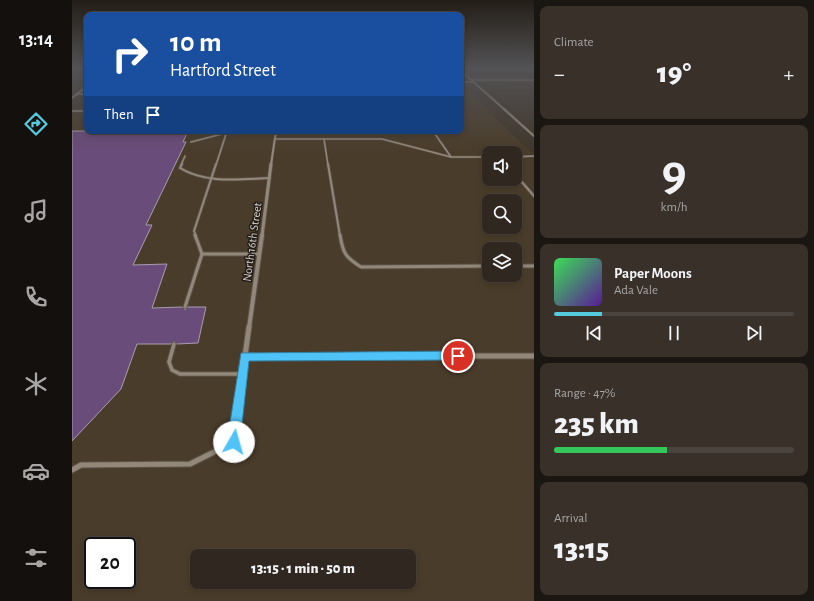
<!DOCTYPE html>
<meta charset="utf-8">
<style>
body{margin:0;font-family:"Alegreya Sans",sans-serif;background:#383029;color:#f1f3f6;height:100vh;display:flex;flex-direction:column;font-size:15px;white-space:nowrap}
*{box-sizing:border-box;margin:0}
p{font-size:13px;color:#a8a6a5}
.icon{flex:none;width:22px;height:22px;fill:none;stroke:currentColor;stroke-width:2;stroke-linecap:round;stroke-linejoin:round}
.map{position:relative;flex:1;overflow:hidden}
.side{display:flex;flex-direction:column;gap:6px;padding:6px;background:#1a1612;width:280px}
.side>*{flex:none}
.guide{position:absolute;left:12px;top:12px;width:380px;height:122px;border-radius:8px;box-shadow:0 2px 6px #0003,0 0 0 1px #4b443e;background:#1a4fa0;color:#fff;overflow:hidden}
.fabs{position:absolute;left:410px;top:146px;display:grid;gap:8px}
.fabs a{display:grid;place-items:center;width:40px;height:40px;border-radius:8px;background:#302820;box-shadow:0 2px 6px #0003,0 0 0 1px #4b443e;font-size:20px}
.speed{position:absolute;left:12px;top:537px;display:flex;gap:8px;font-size:20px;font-weight:700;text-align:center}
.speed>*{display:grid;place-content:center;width:52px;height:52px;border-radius:50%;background:#302820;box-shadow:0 2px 6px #0003,0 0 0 1px #4b443e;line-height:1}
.speed .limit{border:2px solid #111;border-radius:6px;background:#fff;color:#111}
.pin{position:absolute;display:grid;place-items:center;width:34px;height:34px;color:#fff;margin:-17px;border:2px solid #fff;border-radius:50%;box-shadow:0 1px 4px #0007}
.me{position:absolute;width:44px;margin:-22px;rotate:7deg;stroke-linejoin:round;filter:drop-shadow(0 0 3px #0008)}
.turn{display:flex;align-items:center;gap:14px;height:84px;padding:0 20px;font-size:18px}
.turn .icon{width:52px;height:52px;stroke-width:2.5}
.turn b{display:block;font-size:28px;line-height:34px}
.then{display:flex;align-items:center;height:38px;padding:0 20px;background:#0003;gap:8px;font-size:15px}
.big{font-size:30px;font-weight:800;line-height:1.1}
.side .card{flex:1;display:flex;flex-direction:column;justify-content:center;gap:6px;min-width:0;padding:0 14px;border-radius:8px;background:#383029}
.side .dial{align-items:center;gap:0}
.dial b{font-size:52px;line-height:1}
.song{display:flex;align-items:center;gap:12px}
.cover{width:48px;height:48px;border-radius:6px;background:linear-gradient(135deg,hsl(130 70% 55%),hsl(270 70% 35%))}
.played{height:4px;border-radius:2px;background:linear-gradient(90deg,#54cade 20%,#4b443e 20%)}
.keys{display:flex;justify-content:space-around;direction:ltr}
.heat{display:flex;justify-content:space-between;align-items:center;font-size:22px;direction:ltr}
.charge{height:6px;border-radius:3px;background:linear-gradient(90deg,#34c759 47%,#4b443e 0)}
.trip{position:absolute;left:118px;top:549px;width:226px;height:40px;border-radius:8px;background:#302820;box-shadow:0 2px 6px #0003,0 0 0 1px #4b443e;font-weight:800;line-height:40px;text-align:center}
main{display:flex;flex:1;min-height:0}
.tabs{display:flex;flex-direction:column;width:72px;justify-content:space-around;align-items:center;background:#13100d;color:#a8a6a5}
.tabs .icon{width:28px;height:28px}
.tabs .current{color:#54cade}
.tabs b{font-size:18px;color:#f1f3f6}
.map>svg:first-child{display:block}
.built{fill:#4a3c2a;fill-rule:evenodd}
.building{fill:#6a4c7a;stroke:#a79ead}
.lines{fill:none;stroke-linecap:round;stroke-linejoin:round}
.service-far4-casing{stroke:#5b534a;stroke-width:2.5}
.service-far3-casing{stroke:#5b534a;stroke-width:3.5}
.service-far2-casing{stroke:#5b534a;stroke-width:5}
.service-far1-casing{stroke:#5b534a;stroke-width:5.5}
.service-casing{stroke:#5b534a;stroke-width:7}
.minor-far4-casing{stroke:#5b534a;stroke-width:2.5}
.minor-far3-casing{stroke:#5b534a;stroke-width:3}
.minor-far2-casing{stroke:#5b534a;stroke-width:4.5}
.minor-far1-casing{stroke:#5b534a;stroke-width:6}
.minor-casing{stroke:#5b534a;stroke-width:7}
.service-far4{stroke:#938779;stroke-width:1.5}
.service-far3{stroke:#938779;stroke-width:2}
.service-far2{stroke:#938779;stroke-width:3}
.service-far1{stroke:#938779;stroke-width:3.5}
.service{stroke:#938779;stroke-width:5}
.minor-far4{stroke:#938779;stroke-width:1.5}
.minor-far3{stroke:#938779;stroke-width:2}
.minor-far2{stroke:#938779;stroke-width:3}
.minor-far1{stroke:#938779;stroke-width:4}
.minor{stroke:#938779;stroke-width:5}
.route{fill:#4fc3f7;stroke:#337fa1}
.labels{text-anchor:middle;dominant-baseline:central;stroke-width:3;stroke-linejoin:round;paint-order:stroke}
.street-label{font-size:12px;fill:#d8d2cb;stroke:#231e19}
</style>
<main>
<nav class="tabs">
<b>13:14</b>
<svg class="icon current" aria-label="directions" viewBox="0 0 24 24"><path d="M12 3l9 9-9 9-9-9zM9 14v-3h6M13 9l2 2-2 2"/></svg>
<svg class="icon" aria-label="music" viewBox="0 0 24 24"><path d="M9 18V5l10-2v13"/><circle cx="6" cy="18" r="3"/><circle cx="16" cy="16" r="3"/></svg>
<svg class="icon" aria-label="phone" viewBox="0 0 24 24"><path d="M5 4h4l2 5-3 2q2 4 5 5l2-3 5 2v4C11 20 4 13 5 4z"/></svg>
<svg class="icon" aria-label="climate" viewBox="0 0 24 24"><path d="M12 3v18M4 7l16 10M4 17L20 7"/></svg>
<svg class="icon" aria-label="car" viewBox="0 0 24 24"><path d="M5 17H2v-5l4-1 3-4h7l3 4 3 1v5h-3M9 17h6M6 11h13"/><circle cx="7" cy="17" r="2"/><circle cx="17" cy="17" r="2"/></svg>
<svg class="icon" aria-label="filters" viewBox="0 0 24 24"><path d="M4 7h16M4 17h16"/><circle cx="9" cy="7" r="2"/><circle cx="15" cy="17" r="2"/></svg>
</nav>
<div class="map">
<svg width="462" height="601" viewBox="0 0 462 601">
<rect width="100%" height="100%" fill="#40362a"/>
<path class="built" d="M 389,85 L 462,155 L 462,601 L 0,601 L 0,114 L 15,101 L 15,131 L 389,131 ZM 417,153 L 443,153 L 443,179 L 417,179 ZM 417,201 L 443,201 L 443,227 L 417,227 ZM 417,249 L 443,249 L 443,275 L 417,275 ZM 21,546 L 55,546 L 55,580 L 21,580 ZM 125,556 L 337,556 L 337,582 L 125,582 Z"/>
<path class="building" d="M 0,131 L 116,131 L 111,142 L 114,142 L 74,225 L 80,225 L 61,265 L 95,264 L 80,308 L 110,307 L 113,310 L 116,307 L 134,307 L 126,343 L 105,344 L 102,341 L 99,344 L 65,344 L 49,389 L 0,441 Z"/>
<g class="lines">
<defs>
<g id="service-far4">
<path d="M 399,80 L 462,80"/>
<path d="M 389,82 L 401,82"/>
<path d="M 5,94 L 15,94"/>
<path d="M 0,111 L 15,111"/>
<path d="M 361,131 L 379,157"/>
<path d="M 203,139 L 310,139 L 379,157 L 417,157"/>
<path d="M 252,139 L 256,165"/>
<path d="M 119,142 L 154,133"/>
<path d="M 443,157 L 462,156"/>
<path d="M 109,165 L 113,156"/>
<path d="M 144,165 L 155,131"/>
</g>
<g id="service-far3">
<path d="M 110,164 L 108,168 C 134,184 168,179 198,178"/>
<path d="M 256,164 L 268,236"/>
<path d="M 443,174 L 462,196"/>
<path d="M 124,236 L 122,231 L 144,164"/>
</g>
<g id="service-far2">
<path d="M 268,235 C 271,253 273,257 289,267 L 417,266"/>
<path d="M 130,254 L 187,254"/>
<path d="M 443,266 L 462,266"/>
<path d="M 113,307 L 130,254 L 123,235"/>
</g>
<g id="service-far1">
<path d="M 102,344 L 97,362 L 100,370 L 108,374 L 170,374"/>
<path d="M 152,447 L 162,442 L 173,356"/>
</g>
<path id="service" d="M 0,470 L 9,465 L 118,464 L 154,446"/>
<g id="minor-far4">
<path d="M 389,71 L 433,110"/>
<path d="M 0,98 L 15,86"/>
</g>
<g id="minor-far3">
<path d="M 432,109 L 462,136"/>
<path d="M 199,165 L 204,131"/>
</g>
<path id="minor-far2" d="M 190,236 L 199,164"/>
<path id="minor-far1" d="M 177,328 L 190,235"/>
<path id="minor" d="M 177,327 L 173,356 L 462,356"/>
</defs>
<use href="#service-far4" class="service-far4-casing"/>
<use href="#service-far3" class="service-far3-casing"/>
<use href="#service-far2" class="service-far2-casing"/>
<use href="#service-far1" class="service-far1-casing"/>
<use href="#service" class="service-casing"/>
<use href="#minor-far4" class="minor-far4-casing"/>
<use href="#minor-far3" class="minor-far3-casing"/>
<use href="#minor-far2" class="minor-far2-casing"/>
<use href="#minor-far1" class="minor-far1-casing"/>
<use href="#minor" class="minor-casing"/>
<use href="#service-far4" class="service-far4"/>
<use href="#service-far3" class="service-far3"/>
<use href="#service-far2" class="service-far2"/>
<use href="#service-far1" class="service-far1"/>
<use href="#service" class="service"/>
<use href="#minor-far4" class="minor-far4"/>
<use href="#minor-far3" class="minor-far3"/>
<use href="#minor-far2" class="minor-far2"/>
<use href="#minor-far1" class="minor-far1"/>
<use href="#minor" class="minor"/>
</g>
<linearGradient id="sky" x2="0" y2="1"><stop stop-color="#231e17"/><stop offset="0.45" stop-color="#535255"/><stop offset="1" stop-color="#535255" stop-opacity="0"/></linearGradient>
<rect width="462" height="152" fill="url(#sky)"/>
<path class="route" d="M 386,351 L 390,353 L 391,356 L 390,359 L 386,360 L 177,361 L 168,442 L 166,446 L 162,448 L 157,446 L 155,442 L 169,353 Z"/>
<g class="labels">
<g class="street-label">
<text transform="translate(180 242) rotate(-82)">North 16th Street</text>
</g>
</g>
</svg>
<div class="fabs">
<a><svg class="icon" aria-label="sound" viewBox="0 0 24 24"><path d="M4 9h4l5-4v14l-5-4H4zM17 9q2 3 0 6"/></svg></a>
<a><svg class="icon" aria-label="search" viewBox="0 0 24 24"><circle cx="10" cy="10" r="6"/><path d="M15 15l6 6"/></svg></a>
<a><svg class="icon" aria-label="layers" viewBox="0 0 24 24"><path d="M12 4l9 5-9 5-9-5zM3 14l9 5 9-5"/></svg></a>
</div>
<div class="speed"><div class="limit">20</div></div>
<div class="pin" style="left:386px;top:356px;background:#d93025"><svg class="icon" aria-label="arrive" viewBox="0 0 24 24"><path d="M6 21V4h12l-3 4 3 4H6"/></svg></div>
<svg class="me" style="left:162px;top:442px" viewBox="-20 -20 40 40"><circle r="19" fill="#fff"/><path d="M0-13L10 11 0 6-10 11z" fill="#4fc3f7"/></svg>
<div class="trip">13:15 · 1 min · 50 m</div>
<div class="guide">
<div class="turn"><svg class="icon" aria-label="right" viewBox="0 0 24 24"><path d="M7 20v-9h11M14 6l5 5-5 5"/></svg><div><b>10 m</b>Hartford Street</div></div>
<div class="then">Then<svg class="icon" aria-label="arrive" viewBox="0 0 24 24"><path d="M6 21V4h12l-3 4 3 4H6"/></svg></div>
</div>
</div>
<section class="side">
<div class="card"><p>Climate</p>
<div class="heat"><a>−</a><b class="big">19°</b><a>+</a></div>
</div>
<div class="card dial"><b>9</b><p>km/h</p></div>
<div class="card">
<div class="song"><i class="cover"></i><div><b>Paper Moons</b><p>Ada Vale</p></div></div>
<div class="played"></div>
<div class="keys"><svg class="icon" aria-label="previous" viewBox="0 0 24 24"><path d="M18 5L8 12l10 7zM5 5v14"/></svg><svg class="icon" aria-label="pause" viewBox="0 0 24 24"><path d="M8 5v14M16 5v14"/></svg><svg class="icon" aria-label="next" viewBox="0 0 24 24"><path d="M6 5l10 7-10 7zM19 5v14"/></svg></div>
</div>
<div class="card"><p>Range · 47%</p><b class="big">235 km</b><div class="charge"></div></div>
<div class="card"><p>Arrival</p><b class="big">13:15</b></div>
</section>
</main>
